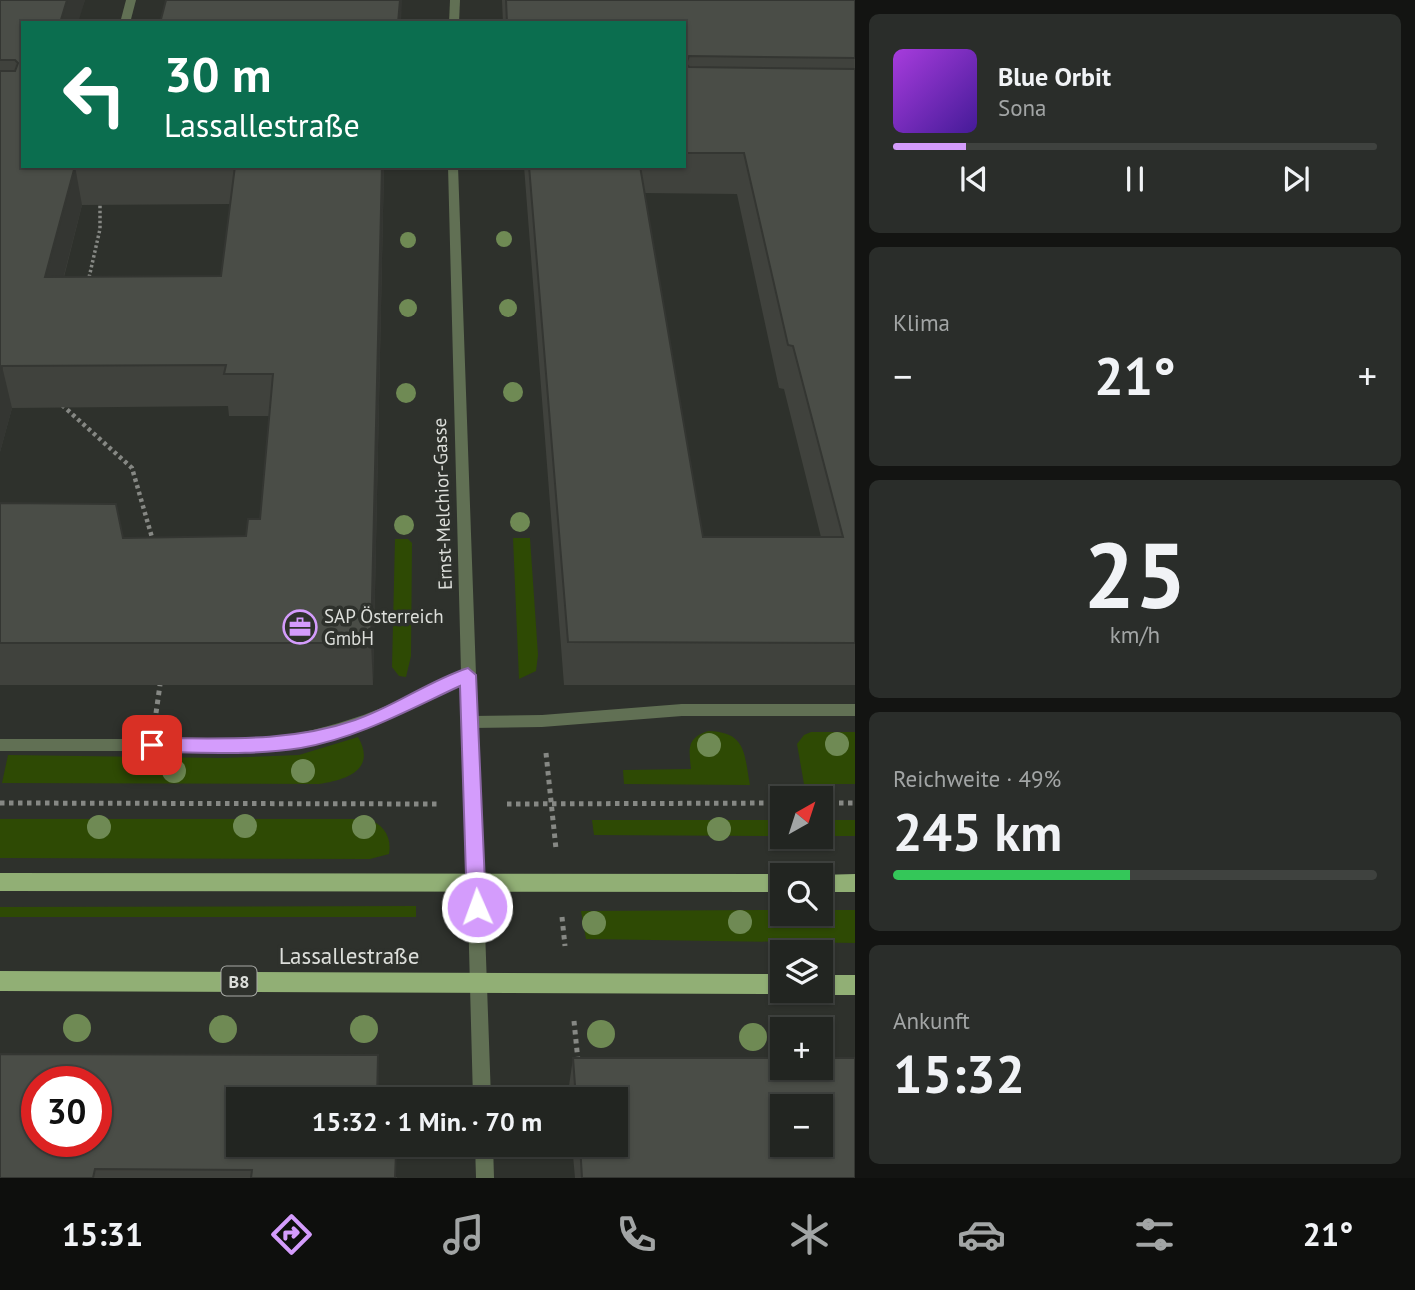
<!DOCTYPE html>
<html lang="de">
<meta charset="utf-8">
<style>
body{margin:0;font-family:"PT Sans",sans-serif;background:#2a2d2a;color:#f1f3f6;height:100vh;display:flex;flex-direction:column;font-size:26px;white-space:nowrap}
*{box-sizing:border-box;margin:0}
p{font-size:23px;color:#a2a5a5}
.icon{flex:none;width:38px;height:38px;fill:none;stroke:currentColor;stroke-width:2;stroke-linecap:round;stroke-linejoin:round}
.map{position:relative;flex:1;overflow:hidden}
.panel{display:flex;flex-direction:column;gap:14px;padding:14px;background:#131412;width:560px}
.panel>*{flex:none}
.hud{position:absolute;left:21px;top:21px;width:665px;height:147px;border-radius:0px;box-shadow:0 2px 5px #0004,0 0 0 2px #3f423f;background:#0b6e4f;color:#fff;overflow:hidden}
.needle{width:46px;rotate:39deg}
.fabs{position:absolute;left:770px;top:786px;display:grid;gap:14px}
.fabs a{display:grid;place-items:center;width:63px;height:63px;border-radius:0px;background:#222521;box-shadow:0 2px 5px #0004,0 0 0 2px #3f423f;font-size:35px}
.speed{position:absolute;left:21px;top:1066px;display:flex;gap:14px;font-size:35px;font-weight:700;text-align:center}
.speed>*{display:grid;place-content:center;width:91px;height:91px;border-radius:50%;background:#222521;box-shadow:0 2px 5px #0004,0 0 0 2px #3f423f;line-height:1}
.speed .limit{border:10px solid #d22;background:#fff;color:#111}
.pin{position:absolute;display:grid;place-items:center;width:60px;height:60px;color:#fff;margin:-30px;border-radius:14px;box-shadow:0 4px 10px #0006}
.me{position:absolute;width:77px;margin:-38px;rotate:358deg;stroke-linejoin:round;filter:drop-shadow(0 0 5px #0008)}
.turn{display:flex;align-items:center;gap:24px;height:147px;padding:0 28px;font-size:32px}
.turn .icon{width:91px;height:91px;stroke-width:2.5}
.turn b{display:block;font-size:49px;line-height:60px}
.big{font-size:52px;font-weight:800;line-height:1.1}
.panel .widget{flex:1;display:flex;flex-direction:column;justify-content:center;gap:10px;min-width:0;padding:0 24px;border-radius:10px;background:#2a2d2a}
.panel .dial{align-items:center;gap:0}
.dial b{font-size:91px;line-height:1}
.song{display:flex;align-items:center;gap:21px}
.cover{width:84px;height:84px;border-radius:10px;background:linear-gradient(135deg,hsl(280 70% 55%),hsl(260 70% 35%))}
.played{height:7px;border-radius:4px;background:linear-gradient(90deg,#d49cfc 15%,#3f423f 15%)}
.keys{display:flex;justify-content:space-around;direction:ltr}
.heat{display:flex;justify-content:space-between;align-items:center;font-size:38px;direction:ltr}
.charge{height:10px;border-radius:5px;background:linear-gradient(90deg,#34c759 49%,#3f423f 0)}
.trip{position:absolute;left:226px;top:1087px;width:402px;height:70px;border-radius:0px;background:#222521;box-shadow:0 2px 5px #0004,0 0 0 2px #3f423f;font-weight:800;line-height:70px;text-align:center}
.dock{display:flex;height:112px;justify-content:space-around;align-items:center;background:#0e0f0d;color:#a2a5a5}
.dock .icon{width:49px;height:49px}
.dock .selected{color:#d49cfc}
.dock b{font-size:32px;color:#f1f3f6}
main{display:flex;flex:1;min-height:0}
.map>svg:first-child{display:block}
.green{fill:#2e4a04}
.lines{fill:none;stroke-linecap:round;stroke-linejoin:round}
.path-far2{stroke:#868884;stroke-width:3.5;stroke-dasharray:2.5 2.5;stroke-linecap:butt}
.path-far1{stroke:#868884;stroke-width:4.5;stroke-dasharray:3.5 3.5;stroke-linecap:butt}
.path{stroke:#868884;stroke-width:5;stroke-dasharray:4.5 4.5;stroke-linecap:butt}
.service{fill:#617054;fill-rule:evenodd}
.pedestrian{fill:#617054;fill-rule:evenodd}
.minor{fill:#617054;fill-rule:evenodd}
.primary{fill:#91af75;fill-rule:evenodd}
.tree{fill:#6f8a54}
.wall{fill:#40423d;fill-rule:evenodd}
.shaded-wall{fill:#343632}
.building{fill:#4a4d47;stroke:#343632;stroke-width:2;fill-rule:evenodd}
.route{fill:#d49cfc;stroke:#8a65a4;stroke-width:2}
.labels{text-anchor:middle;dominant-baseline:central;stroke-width:7;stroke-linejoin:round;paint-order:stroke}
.shield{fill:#2e312c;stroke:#a8aaa6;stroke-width:2}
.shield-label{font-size:18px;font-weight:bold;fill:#dcdeda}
.street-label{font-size:19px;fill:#dcdeda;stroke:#2e312c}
.poi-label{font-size:19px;fill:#dcdeda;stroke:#2e312c;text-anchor:start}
.near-street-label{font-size:23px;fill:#dcdeda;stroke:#2e312c}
</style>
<main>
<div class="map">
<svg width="855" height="1178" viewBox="0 0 855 1178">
<rect width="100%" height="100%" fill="#2e312c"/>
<g class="green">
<path d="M 513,538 L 530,538 L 538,655 L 536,671 L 519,679 Z"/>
<path d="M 395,539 L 408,539 L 412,543 L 411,656 L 406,677 L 399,676 L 392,667 Z"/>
<path d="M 708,731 C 747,732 744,754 750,785 L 624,784 L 623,770 L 691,769 C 689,750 686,738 708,731 Z"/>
<path d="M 811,732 L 855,732 L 855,784 L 804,784 L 797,744 L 804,735 Z"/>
<path d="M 358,737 C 377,770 346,780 319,784 L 2,783 L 8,755 L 223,758 L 299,755 Z"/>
<path d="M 0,819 L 367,819 C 383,824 392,836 389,854 L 370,859 L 0,858 Z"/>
<path d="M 592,820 L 782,820 L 782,836 L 594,835 Z"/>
<rect x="821" y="820" width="34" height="16"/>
<path d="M 416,906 L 416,917 L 0,917 L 0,907 Z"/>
<path d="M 782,910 L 782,914 L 821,914 L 821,910 L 855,910 L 855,943 L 586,939 L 581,911 Z"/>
</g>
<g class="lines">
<path class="path-far2" d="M 88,282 L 100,229 L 100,201"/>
<path class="path-far1" d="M 62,405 L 132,468 L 153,541"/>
<g class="path">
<path d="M 156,713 L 160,685"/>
<path d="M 546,753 L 556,849"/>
<path d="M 0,803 L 438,804"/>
<path d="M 821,803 L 855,803"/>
<path d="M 507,804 L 782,803"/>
<path d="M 562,917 L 565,946"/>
<path d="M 574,1021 L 578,1061"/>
</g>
<path class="service" d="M 682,704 L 687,706 L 690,710 L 687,714 L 682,716 L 542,727 L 471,728 L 466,726 L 463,722 L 466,718 L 471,716 L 542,715 Z"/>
<path class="pedestrian" d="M 682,704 L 855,704 L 855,716 L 682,716 L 677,714 L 674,710 L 677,706 Z"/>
<g class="minor">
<path d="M 126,0 L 136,0 L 130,23 L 120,23 Z"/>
<path d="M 450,0 L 460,0 L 459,23 L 449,23 Z"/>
<path d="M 448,166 L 458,166 L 491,1099 L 473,1099 L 462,685 C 397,717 333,743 260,751 L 0,751 L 0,739 L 260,739 C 335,731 394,705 461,672 Z"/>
<path d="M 475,1144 L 493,1144 L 494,1178 L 476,1178 Z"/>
</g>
<g class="primary">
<path d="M 0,873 L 782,874 L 784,875 L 782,892 L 0,891 Z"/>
<path d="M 855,874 L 855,892 L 821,892 L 819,875 Z"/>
<path d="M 0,971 L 782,974 L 782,990 L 790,990 L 782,994 L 0,991 Z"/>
<path d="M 821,975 L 855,975 L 855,995 L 821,995 L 813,992 L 821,990 Z"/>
</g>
</g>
<g class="tree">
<circle cx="504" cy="239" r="8"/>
<circle cx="408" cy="240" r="8"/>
<circle cx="408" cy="308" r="9"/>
<circle cx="508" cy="308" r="9"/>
<circle cx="513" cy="392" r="10"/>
<circle cx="406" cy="393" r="10"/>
<circle cx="520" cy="522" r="10"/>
<circle cx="404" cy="525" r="10"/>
<circle cx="837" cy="744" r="12"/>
<circle cx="709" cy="745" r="12"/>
<circle cx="174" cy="771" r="12"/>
<circle cx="303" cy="771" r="12"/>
<circle cx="245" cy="826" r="12"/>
<circle cx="99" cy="827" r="12"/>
<circle cx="364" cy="827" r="12"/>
<circle cx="719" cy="829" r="12"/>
<circle cx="740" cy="922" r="12"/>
<circle cx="594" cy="923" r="12"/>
<circle cx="77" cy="1028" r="14"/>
<circle cx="223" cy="1029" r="14"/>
<circle cx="364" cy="1029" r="14"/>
<circle cx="601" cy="1034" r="14"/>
<circle cx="753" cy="1037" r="14"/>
</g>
<g class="wall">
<path d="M 0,0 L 85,0 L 23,166 L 384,166 L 373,685 L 0,685 L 0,503 L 123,538 L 246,536 L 260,519 L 269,416 L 229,416 L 228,406 L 12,408 L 0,452 ZM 230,204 L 221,276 L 64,277 L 82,205 Z"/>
<path d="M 502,0 L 855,0 L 855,685 L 564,685 L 524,166 L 684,166 L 684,23 L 503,23 ZM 644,193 L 737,194 L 779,388 L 784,389 L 821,537 L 703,537 Z"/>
<path d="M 573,1058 L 855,1178 L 575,1178 L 572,1144 L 616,1144 L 616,1099 L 569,1099 L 568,1093 Z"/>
<path d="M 379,1091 L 238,1144 L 378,1144 L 378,1151 L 397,1178 L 0,1178 Z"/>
</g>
<g class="shaded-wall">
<path d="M 67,0 L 85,0 L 78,23 L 60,23 Z"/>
<path d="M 400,0 L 402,0 L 401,23 L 398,23 Z"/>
<path d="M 75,166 L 82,205 L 53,318 L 45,277 Z"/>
<path d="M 382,166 L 384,166 L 373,685 L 371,643 Z"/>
<path d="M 2,366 L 12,408 L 0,452 L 0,374 Z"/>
<path d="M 378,1055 L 379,1091 L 379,1099 L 377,1099 Z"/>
</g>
<g class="building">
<path d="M 0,0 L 67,0 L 60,23 L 23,23 L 23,166 L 75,166 L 45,277 L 221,276 L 235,166 L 382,166 L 371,643 L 0,643 L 0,503 L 116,504 L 123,538 L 246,536 L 248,519 L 260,519 L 273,374 L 224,374 L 226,365 L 2,366 L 0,374 L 0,71 L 15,71 L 18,63 L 15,60 L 0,60 Z"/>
<path d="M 166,0 L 400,0 L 398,23 L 160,23 Z"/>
<path d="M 506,0 L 855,0 L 855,58 L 689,56 L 686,64 L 689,67 L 855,69 L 855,643 L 568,642 L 529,166 L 640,166 L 703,537 L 843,537 L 793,346 L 788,345 L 744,153 L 684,153 L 684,23 L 507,23 Z"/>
<path d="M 0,1054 L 378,1055 L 377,1099 L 238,1099 L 238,1144 L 376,1144 L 376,1151 L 396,1152 L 395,1178 L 251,1178 L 252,1170 L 95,1169 L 93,1178 L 0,1178 ZM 37,1082 L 96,1082 L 96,1141 L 37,1141 Z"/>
<path d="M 573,1058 L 782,1058 L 782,1068 L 821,1068 L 821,1058 L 855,1058 L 855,1178 L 582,1178 L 580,1144 L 616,1144 L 616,1099 L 576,1099 ZM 782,1106 L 821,1106 L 821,1144 L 782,1144 Z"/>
</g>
<path class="route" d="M 468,668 L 476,675 L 486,907 L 483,913 L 477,915 L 470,913 L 467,907 L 460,686 C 408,710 358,738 301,748 C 253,756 201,752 152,752 L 146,750 L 143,745 L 146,740 L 152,738 C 220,738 289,743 355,720 C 394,707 428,681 468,668 Z"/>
<defs>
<symbol id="office-ring" viewBox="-11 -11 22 22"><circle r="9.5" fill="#2e312c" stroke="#d49cfc" stroke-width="1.5"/><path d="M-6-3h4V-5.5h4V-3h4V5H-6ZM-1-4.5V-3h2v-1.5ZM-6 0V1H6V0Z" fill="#d49cfc"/></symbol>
</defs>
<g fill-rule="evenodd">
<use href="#office-ring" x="281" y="608" width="38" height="38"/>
</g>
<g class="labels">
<rect class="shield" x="221.5" y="966.5" width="35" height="29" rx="5"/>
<g class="shield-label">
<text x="239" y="981">B8</text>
</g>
<g class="street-label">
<text transform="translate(442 504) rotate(-92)">Ernst-Melchior-Gasse</text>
</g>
<g class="poi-label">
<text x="324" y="616">SAP Österreich<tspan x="324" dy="22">GmbH</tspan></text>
</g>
<g class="near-street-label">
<text x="349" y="955">Lassallestraße</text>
</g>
</g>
</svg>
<div class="fabs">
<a><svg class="needle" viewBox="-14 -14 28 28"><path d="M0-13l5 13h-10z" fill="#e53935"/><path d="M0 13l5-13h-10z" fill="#a2a5a5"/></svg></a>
<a><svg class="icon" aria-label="search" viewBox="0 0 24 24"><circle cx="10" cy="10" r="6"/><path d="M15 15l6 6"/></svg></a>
<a><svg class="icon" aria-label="layers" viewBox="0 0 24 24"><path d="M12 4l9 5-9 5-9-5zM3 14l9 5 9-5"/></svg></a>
<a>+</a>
<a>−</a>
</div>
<div class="speed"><div class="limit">30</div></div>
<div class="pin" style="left:152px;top:745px;background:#d93025"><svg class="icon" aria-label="arrive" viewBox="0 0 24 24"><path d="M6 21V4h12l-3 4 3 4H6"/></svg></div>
<svg class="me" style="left:477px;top:907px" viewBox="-20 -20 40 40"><circle r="17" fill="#d49cfc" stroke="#fff" stroke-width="3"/><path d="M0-11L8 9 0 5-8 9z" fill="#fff"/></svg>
<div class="trip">15:32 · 1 Min. · 70 m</div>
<div class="hud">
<div class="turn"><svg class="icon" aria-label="left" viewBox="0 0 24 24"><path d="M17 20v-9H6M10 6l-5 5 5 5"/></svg><div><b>30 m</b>Lassallestraße</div></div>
</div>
</div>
<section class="panel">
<div class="widget">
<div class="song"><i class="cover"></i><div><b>Blue Orbit</b><p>Sona</p></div></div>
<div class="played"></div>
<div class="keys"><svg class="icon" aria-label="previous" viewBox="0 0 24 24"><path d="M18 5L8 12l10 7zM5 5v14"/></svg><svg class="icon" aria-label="pause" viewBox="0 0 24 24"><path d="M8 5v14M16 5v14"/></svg><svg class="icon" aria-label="next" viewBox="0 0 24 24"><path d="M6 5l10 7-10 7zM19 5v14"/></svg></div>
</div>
<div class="widget"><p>Klima</p>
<div class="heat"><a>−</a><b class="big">21°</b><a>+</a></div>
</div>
<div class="widget dial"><b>25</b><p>km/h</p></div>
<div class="widget"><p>Reichweite · 49%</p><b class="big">245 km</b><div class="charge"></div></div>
<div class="widget"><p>Ankunft</p><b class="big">15:32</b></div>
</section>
</main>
<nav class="dock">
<b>15:31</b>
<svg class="icon selected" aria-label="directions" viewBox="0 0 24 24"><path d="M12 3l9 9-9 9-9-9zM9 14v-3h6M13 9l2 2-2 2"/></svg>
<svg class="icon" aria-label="music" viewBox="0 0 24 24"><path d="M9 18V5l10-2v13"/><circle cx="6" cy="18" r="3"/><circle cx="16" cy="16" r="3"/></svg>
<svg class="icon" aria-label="phone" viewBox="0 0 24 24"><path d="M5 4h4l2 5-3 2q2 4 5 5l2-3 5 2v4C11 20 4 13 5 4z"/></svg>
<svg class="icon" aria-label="climate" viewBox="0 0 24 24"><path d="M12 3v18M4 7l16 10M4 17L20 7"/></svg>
<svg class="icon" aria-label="car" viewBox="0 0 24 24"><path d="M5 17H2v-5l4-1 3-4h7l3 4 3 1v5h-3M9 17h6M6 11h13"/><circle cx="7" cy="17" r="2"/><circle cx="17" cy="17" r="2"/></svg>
<svg class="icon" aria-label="filters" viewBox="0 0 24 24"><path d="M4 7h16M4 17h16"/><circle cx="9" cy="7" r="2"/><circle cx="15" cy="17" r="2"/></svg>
<b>21°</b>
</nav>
